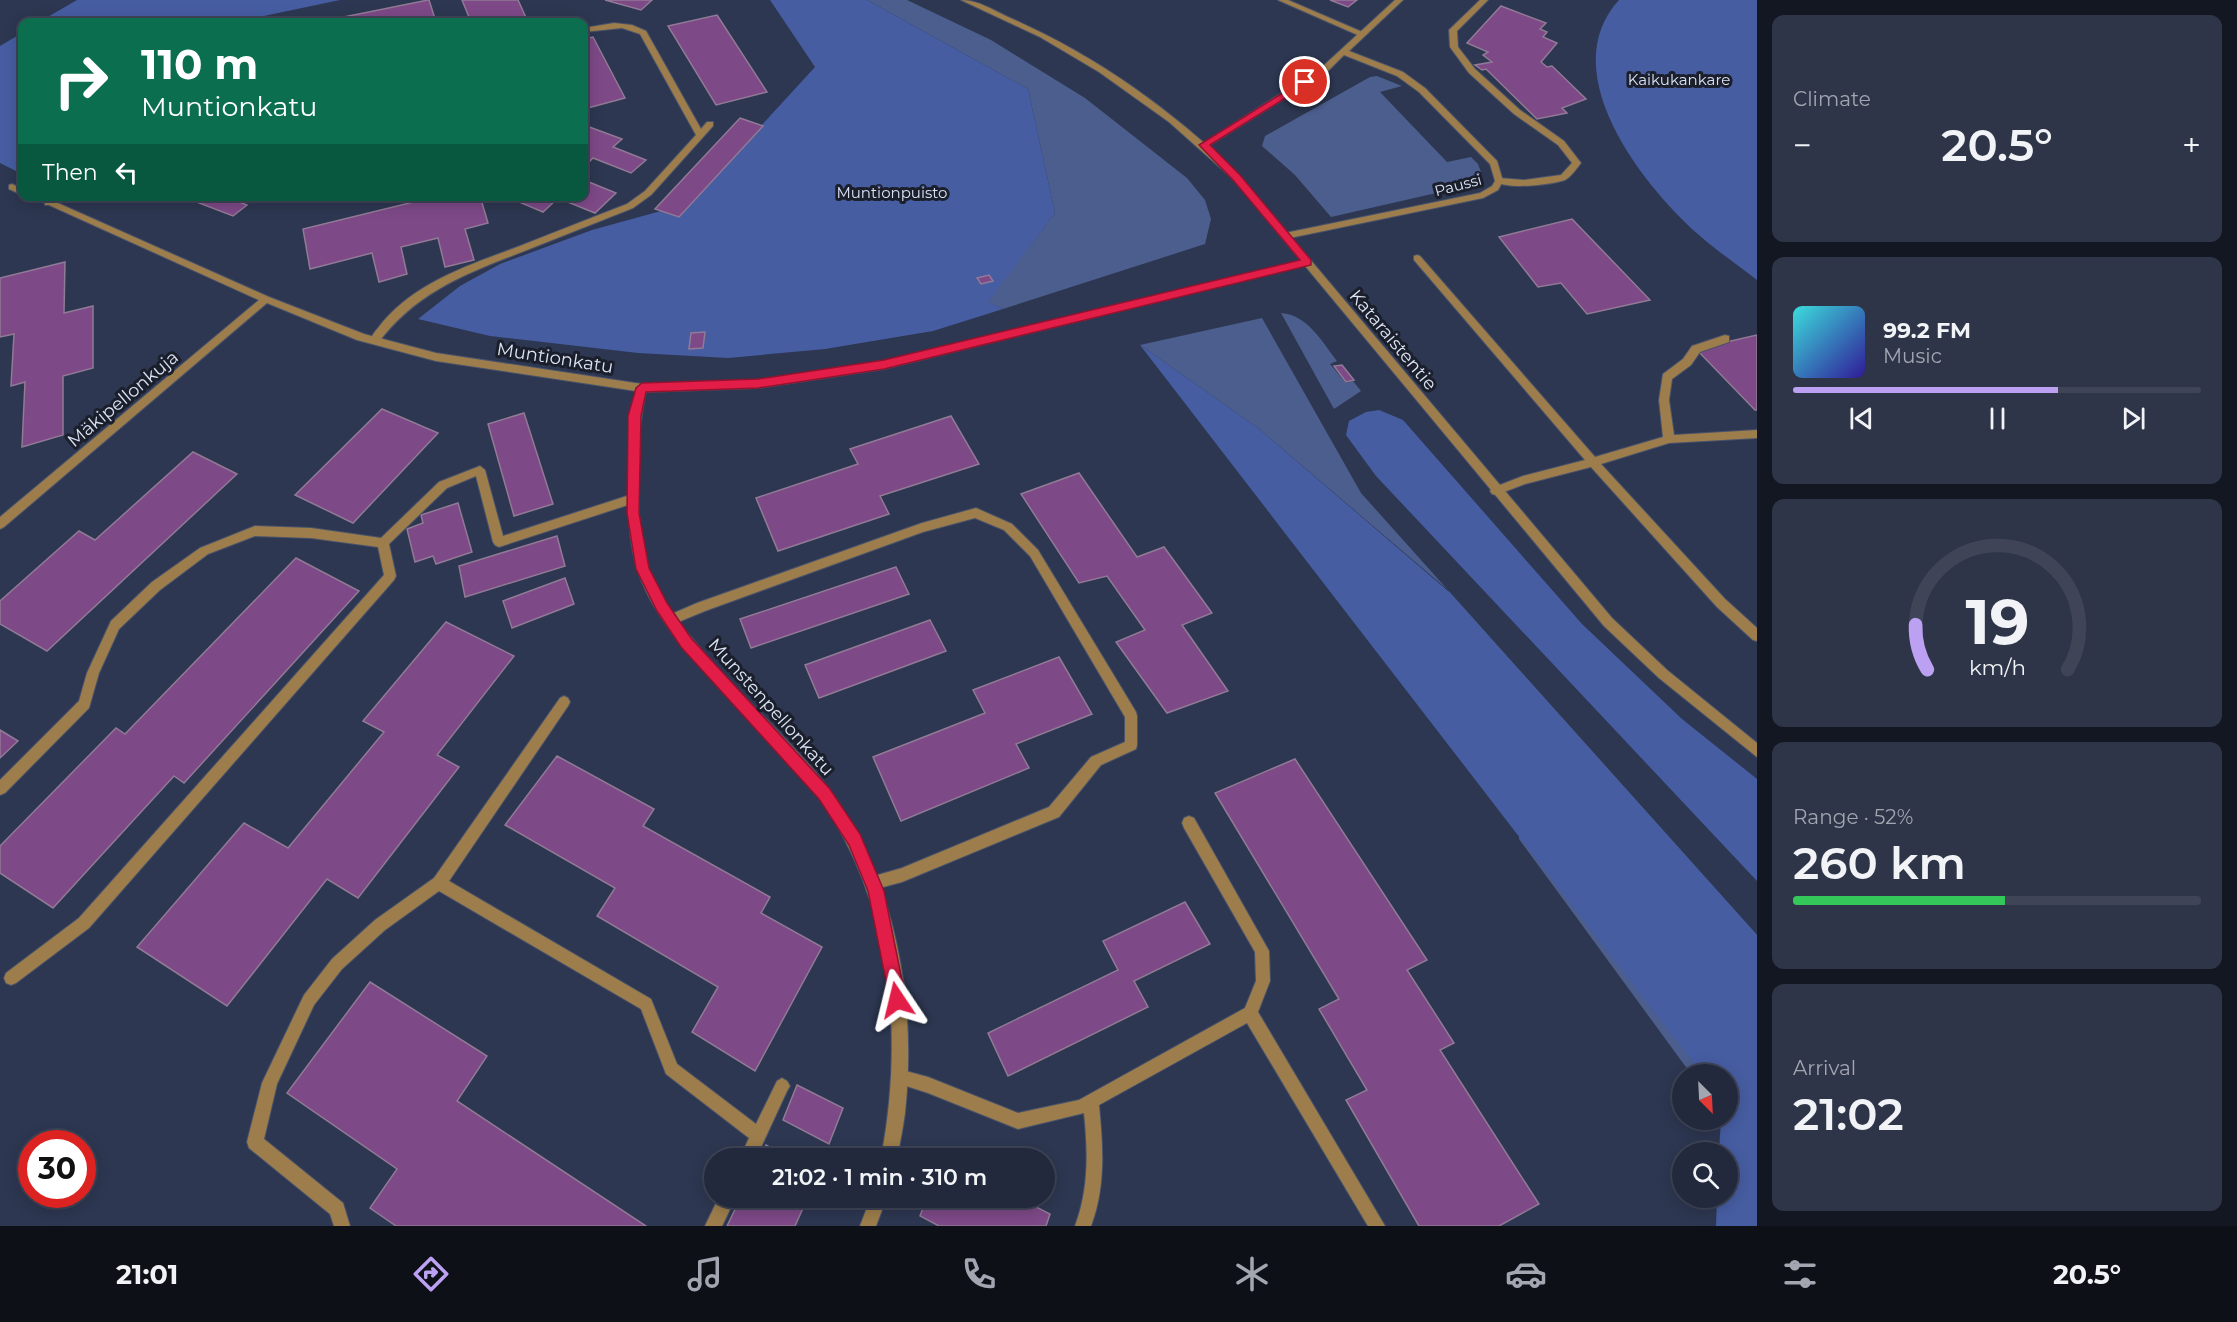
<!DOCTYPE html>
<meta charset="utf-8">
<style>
body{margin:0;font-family:Montserrat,sans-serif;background:#2e3548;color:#f1f3f6;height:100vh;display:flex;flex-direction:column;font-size:22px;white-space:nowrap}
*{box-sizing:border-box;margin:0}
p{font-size:20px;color:#a2a6b0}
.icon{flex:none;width:33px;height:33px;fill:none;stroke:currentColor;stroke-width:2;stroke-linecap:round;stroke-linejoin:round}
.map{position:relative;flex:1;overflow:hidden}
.side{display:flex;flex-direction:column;gap:15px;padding:15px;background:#131722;width:480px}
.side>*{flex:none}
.top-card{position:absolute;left:18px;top:18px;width:570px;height:183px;border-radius:12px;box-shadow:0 3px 15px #0003,0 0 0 2px #3f4557;background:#0b6e4f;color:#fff;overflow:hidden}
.needle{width:39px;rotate:156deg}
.fabs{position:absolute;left:1672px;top:1064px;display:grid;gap:12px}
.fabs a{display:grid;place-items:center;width:66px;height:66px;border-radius:50%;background:#22293d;box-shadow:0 3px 15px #0003,0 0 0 2px #3f4557;font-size:30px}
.speed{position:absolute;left:18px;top:1130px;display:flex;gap:12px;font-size:30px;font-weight:700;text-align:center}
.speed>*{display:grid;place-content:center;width:78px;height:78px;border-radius:50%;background:#22293d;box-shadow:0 3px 15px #0003,0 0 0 2px #3f4557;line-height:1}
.speed .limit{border:9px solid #d22;background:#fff;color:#111}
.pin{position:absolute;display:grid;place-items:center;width:51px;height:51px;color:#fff;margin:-26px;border:3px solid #fff;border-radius:50%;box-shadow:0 2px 6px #0007}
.me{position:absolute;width:66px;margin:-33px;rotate:350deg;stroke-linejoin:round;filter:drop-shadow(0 0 4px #0008)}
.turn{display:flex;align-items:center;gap:21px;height:126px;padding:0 24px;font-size:27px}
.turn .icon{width:78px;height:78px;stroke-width:2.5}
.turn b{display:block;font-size:42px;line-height:51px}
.then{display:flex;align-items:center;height:57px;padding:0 24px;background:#0003;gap:12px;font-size:22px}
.big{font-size:45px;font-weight:600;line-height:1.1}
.side .card{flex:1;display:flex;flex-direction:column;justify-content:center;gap:9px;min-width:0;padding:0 21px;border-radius:12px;background:#2e3548}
.side .dial{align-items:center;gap:0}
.dial svg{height:156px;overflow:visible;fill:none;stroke:#3f4557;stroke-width:7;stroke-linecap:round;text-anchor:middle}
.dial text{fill:#f1f3f6;stroke:none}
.song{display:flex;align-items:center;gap:18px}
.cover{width:72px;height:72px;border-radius:9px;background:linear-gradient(135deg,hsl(180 70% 55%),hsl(250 70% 35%))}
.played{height:6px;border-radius:3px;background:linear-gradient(90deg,#bca0f2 65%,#3f4557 65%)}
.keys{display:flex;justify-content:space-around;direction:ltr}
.heat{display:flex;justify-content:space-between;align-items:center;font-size:33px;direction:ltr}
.charge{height:9px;border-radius:4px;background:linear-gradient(90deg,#34c759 52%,#3f4557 0)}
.trip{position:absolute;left:704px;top:1148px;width:351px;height:60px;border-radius:30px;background:#22293d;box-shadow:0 3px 15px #0003,0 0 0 2px #3f4557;font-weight:600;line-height:60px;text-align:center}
.tabs{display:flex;height:96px;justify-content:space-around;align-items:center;background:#0e1018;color:#a2a6b0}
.tabs .icon{width:42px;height:42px}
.tabs .on{color:#bca0f2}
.tabs b{font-size:27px;color:#f1f3f6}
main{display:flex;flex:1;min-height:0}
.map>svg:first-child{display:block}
.green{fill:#4c5e8d}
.forest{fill:#465da2}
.building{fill:#7d4987;stroke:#917a95;stroke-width:1.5}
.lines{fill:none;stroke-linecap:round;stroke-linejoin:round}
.service-casing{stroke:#49536b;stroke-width:2}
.minor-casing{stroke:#49536b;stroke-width:2}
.tertiary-casing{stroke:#49536b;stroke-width:2}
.service{fill:#9d7d4b;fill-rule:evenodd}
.minor{fill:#9d7d4b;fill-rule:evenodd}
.tertiary{fill:#9d7d4b;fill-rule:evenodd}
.route{fill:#e11d48;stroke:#92132f;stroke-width:1.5}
.labels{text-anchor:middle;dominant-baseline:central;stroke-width:6;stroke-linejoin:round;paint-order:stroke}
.far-park-label{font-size:15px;fill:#dae2f6;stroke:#1a1f2b}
.far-street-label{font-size:15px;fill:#dce3f4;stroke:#1a1f2b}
.street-label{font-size:18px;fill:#dce3f4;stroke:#1a1f2b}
</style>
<main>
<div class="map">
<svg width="1757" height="1226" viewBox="0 0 1757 1226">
<rect width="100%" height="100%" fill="#2d3751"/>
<g class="green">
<path d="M 867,0 L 907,0 L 991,40 L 1085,98 L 1187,178 L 1205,200 L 1211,219 L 1205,244 L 1003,309 L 987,302 L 1055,213 L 1028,89 Z"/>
<path d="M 1377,76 L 1402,86 L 1380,92 L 1447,162 L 1471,157 L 1478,164 L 1481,172 L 1474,182 L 1467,186 L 1331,217 L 1295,175 L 1262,146 L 1265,136 L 1370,77 Z"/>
<path d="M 1281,313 C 1308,315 1322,342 1337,361 L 1330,364 L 1346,383 L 1353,381 L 1361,391 L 1334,409 Z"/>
<path d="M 1262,318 L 1361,493 L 1757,935 L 1728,1119 L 1728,1074 L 1691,1074 L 1519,839 L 1519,780 L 1448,590 L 1258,428 L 1140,345 Z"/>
</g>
<g class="forest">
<path d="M 77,0 L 340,0 L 259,17 L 250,22 L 39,22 Z"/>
<path d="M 770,0 L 867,0 L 1028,89 L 1055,213 L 988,302 L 1003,309 L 933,331 L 825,349 L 728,358 L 638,353 L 490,336 L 418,319 L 460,286 L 500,264 L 592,230 L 690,203 L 815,67 Z"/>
<path d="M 1619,0 L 1757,0 L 1757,280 C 1738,265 1717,251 1699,235 C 1643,186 1553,72 1619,0 Z"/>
<path d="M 22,33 L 22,174 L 0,163 L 0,46 Z"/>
<path d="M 1140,345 L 1258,428 L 1448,591 L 1757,935 L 1757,1226 L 1716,1226 L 1717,1197 L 1728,1197 L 1728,1152 L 1719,1152 L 1721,1119 L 1728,1119 L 1728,1074 L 1702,1074 Z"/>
<path d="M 1379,410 L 1403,420 L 1582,624 L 1682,719 L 1757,779 L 1757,881 L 1376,476 L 1346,435 L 1349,421 L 1366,412 Z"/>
</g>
<g class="building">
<path d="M 429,0 L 436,22 L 319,22 L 428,0 Z"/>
<path d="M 462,0 L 518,0 L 528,22 L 471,22 Z"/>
<path d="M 605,0 L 652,0 L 641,10 Z"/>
<path d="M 1330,0 L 1357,0 L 1348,7 Z"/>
<path d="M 1501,6 L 1546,23 L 1540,29 L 1547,32 L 1543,37 L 1557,43 L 1541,62 L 1547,67 L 1552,66 L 1586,99 L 1562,108 L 1567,113 L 1537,119 L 1486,69 L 1482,70 L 1475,65 L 1492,62 L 1483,55 L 1488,52 L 1467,43 Z"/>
<path d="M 717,15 L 767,92 L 716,105 L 668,26 Z"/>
<path d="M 593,37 L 625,98 L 584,109 L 584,39 Z"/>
<path d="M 740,118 L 763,126 L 679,217 L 655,209 Z"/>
<path d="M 584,125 L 622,139 L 613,147 L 646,160 L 631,173 L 593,158 L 584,167 Z"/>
<path d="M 584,180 L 616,193 L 595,213 L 558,198 L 543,212 L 505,196 L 584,196 Z"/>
<path d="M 181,196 L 233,196 L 231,199 L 247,205 L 233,216 Z"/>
<path d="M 438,196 L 480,196 L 488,223 L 465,229 L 474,260 L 445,267 L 438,238 L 401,247 L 407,274 L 379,282 L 372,253 L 310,269 L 303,229 Z"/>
<path d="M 1572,219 L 1650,300 L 1587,314 L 1561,283 L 1538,287 L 1499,237 Z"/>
<path d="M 65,262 L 64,313 L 93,306 L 93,368 L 63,376 L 63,435 L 22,447 L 25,382 L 11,386 L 14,334 L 0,337 L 0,278 Z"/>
<path d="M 989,275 L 993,281 L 981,284 L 977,278 Z"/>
<path d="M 705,332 L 703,348 L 689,349 L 691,333 Z"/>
<path d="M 1757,335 L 1757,410 L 1755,410 L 1696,349 Z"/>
<path d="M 1342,365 L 1354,380 L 1346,382 L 1334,366 Z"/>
<path d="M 382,409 L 438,433 L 353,523 L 295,495 Z"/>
<path d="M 524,413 L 553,504 L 514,516 L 488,424 Z"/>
<path d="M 951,416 L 979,464 L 880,496 L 889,514 L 778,551 L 756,498 L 858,464 L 850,449 Z"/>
<path d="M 193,452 L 237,474 L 47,651 L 0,624 L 0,601 L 79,531 L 95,540 Z"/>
<path d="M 1079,473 L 1137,557 L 1164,547 L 1212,613 L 1182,625 L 1228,691 L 1167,713 L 1116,642 L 1145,630 L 1107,576 L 1079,583 L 1021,494 Z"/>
<path d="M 458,503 L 472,552 L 436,564 L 433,556 L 415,562 L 407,529 L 423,523 L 421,515 Z"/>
<path d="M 557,536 L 565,566 L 465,597 L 459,566 Z"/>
<path d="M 296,558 L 359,591 L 184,783 L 174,776 L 53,908 L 0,873 L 0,846 L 116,728 L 125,734 Z"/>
<path d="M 896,567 L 909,594 L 751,648 L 740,619 Z"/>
<path d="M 565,578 L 574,604 L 512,628 L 503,601 Z"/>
<path d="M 930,620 L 946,651 L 819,698 L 805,665 Z"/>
<path d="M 446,622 L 514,656 L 437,755 L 459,767 L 358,898 L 327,879 L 227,1006 L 137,947 L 244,823 L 288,848 L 384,732 L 363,721 Z"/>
<path d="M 1059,657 L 1092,714 L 1016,744 L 1029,768 L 901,821 L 873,757 L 985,713 L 973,690 Z"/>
<path d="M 0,730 L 18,741 L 0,758 Z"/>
<path d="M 557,756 L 654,809 L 643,826 L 770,897 L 761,913 L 822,947 L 755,1071 L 692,1032 L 718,987 L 597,916 L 615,888 L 505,825 Z"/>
<path d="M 1295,759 L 1427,960 L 1407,970 L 1454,1043 L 1440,1050 L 1539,1204 L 1499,1226 L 1419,1226 L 1346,1100 L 1367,1090 L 1319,1009 L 1339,999 L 1215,793 Z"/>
<path d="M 1185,902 L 1210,944 L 1134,981 L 1148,1007 L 1008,1076 L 988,1033 L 1118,970 L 1103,941 Z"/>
<path d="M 370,982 L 487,1056 L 457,1101 L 646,1226 L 396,1226 L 370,1208 L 397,1169 L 287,1093 Z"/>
<path d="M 797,1085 L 843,1108 L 829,1144 L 783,1120 Z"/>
<path d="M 766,1145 L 788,1158 L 760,1158 Z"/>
<path d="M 741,1197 L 808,1197 L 795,1226 L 727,1226 Z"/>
<path d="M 927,1197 L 1017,1197 L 1050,1214 L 1046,1226 L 939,1226 L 920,1216 Z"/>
</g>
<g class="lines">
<defs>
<g id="service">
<path d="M 1278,0 L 1288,0 L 1367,34 L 1360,36 Z"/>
<path d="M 1480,0 L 1488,0 L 1457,31 L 1458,47 L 1475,69 L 1520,110 L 1564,141 L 1581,163 C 1577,168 1571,177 1565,180 C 1550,185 1506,190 1495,181 L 1499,178 L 1524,180 L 1561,175 L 1572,163 L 1558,145 L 1514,114 L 1469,73 L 1450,47 L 1449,30 Z"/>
<path d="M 614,23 L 632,25 L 646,31 L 701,129 L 707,122 L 713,122 L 713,126 L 651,195 L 633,208 C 598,222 562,236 527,250 C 468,273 417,291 378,343 L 370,343 C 370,337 374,333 378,328 C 412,283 469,265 520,246 C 555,232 591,218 627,204 L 645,191 L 696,135 L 640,34 L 622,28 L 584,32 L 584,28 Z"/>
<path d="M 51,196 L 61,196 L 51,205 L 45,205 L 45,201 Z"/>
<path d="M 1417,255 L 1420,256 L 1595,457 L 1663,437 L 1659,400 L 1663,374 L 1683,359 L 1692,346 L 1725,335 L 1729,336 L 1729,342 L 1700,352 L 1691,365 L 1672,379 L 1669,400 L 1674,435 L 1757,430 L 1757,438 L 1669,443 L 1601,464 L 1725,599 L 1757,628 L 1757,641 L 1753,640 L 1717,607 L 1591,467 L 1525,484 L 1496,495 L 1492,494 L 1490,491 L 1492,488 L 1523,476 L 1585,460 L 1414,260 L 1414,256 Z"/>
<path d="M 480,466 L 485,470 L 503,536 L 633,494 L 639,499 L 637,502 L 499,547 L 495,545 L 493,542 L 476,476 L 447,488 L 389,544 L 396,576 L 394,580 L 89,928 L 16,983 L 11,985 L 6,983 L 4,978 L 6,973 L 79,918 L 384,575 L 378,547 L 311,538 L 255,536 L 208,554 L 160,590 L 119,629 L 99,673 L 89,708 L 5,793 L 0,795 L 0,780 L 79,701 L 87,673 L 111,621 L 152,582 L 200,548 L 255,526 L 311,528 L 381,538 L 439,482 Z"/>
<path d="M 976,508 L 1012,524 L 1038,550 L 1136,712 L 1137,716 L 1137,745 L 1136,749 L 1101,765 L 1059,817 L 902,882 L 872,890 L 867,888 L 865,883 L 867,878 L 902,868 L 1049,807 L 1091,757 L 1125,742 L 1125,717 L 1030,556 L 1004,530 L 975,518 L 923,532 L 705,611 L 671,625 L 667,624 L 665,620 L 667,616 L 697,603 L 922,523 Z"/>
<path d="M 564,696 L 568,698 L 570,702 L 568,706 L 449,881 L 651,999 L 677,1064 L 756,1124 L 777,1081 L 782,1078 L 787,1081 L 790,1086 L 787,1091 L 756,1158 L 740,1158 L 749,1138 L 666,1074 L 641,1009 L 439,891 L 385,930 L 342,969 L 314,1005 L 277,1084 L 264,1139 L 343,1203 L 350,1226 L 334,1226 L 330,1214 L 249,1148 L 247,1142 L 262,1083 L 304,995 L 332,959 L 375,920 L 434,878 L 560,698 Z"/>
<path d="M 1189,816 L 1194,818 L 1269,951 L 1270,981 L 1258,1012 L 1385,1226 L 1368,1226 L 1247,1023 L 1099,1105 C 1103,1147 1106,1186 1091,1226 L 1075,1226 C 1089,1189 1088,1152 1084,1113 L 1018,1129 L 928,1093 L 897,1083 L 894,1078 L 897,1073 L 902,1070 L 928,1077 L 1018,1113 L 1079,1100 L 1245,1008 L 1256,981 L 1255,952 L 1184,828 L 1182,823 L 1184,818 Z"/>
<path d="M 719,1197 L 736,1197 L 722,1226 L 705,1226 Z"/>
</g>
<g id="minor">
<path d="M 1395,0 L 1403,0 L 1349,51 L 1403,72 L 1425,88 L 1497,161 L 1503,181 L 1498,190 L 1483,198 L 1285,239 L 1282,238 L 1282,234 L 1285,233 L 1480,193 L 1492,186 L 1495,181 L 1490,164 L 1419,92 L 1397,76 L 1344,55 L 1327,72 L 1207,147 L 1204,148 L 1200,145 L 1321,68 Z"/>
<path d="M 12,184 L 22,189 L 22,195 L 9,189 L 9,185 Z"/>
<path d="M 29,196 L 42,196 L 269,297 L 364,334 L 436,353 L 642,384 L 758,380 L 884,361 L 1307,259 L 1310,260 L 1310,264 L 1307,265 L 884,369 L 758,388 L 646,392 C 635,439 633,538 653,582 C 662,601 676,619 689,635 C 715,666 743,696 772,725 C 791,746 812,766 829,789 C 896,880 917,1003 905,1113 C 903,1128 900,1143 897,1158 L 881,1158 C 904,1037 893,903 820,799 C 804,776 783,755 763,734 C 735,704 707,674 680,643 C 632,582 627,549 629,473 C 629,445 629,418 636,391 L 436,361 L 357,340 L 267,303 L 4,527 L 0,529 L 0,517 L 259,300 Z"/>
<path d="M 871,1197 L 887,1197 L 876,1226 L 860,1226 Z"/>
</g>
<path id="tertiary" d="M 961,0 C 978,0 993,10 1008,17 C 1094,54 1172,110 1239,175 L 1612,618 L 1667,670 L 1757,743 L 1757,757 L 1659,678 L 1604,626 L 1233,179 L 1169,122 L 1099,72 L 1040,37 Z"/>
</defs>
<use href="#service" class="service-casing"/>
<use href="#minor" class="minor-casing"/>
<use href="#tertiary" class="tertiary-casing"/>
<use href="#service" class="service"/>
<use href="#minor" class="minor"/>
<use href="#tertiary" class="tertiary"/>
</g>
<path class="route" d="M 1305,79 L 1309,82 L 1308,84 L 1210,145 L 1240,175 L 1311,260 L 1311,265 L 884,369 L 758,388 L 646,392 L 641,416 L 639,513 L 649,568 L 667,603 L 691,638 L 830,789 L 860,834 L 884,891 L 906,1000 L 903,1006 L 897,1009 L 891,1006 L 868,891 L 849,845 L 819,799 L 681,647 L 657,611 L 636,569 L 627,513 L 628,416 L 636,388 L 642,383 L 758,379 L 884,360 L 1300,260 L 1233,180 L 1199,145 Z"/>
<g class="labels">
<g class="far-park-label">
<text x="1679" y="79">Kaikukankare</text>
<text x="892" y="192">Muntionpuisto</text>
</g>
<g class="far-street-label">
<text transform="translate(1458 185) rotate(-15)">Paussi</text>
</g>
<g class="street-label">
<text transform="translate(1393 340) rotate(50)">Kataraistentie</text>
<text transform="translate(555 358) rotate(9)">Muntionkatu</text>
<text transform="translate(123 399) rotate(-40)">Mäkipellonkuja</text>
<text transform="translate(771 707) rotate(48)">Munstenpellonkatu</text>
</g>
</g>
</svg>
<div class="fabs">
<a><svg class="needle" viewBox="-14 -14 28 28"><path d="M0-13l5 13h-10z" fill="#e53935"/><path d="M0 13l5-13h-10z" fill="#a2a6b0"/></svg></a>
<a><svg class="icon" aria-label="search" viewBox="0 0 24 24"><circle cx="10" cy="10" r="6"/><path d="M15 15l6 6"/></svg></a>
</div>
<div class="speed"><div class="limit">30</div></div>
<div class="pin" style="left:1305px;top:82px;background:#d93025"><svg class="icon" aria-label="arrive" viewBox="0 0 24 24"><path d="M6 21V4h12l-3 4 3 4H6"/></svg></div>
<svg class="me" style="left:897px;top:1000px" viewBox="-20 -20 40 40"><path d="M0-17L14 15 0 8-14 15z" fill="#e11d48" stroke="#fff" stroke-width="4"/></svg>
<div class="trip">21:02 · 1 min · 310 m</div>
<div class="top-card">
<div class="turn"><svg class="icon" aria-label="right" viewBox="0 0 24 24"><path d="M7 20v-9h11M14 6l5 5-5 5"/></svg><div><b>110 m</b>Muntionkatu</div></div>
<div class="then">Then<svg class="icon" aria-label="left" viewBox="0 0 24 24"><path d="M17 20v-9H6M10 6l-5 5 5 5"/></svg></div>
</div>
</div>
<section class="side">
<div class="card"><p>Climate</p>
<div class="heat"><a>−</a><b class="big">20.5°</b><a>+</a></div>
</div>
<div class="card">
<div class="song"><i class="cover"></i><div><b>99.2 FM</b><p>Music</p></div></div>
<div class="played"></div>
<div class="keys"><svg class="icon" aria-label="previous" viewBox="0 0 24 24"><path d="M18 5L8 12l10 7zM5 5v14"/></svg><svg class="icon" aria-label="pause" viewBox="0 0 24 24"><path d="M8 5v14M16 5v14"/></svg><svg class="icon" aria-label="next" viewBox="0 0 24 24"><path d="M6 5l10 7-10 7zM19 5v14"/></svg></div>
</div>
<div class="card dial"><svg viewBox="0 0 100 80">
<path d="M14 69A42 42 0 1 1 86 69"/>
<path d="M14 69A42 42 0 0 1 8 46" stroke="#bca0f2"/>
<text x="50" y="56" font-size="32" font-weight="700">19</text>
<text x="50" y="72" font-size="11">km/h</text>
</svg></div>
<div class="card"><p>Range · 52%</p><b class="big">260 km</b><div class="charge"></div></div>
<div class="card"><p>Arrival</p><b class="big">21:02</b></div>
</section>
</main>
<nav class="tabs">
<b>21:01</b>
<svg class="icon on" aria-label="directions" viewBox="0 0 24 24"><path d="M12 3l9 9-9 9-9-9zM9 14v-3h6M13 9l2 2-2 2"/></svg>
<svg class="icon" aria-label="music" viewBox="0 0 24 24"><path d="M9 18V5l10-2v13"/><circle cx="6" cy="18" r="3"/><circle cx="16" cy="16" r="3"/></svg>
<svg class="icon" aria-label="phone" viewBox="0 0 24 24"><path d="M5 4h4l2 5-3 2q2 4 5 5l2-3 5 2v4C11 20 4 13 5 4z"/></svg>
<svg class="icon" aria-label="climate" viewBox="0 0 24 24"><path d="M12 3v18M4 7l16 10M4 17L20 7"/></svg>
<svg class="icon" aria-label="car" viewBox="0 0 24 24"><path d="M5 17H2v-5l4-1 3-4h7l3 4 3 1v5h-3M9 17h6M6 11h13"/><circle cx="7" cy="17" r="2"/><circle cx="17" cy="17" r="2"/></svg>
<svg class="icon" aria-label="filters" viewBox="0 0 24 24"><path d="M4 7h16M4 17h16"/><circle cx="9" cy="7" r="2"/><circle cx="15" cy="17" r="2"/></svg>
<b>20.5°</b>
</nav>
